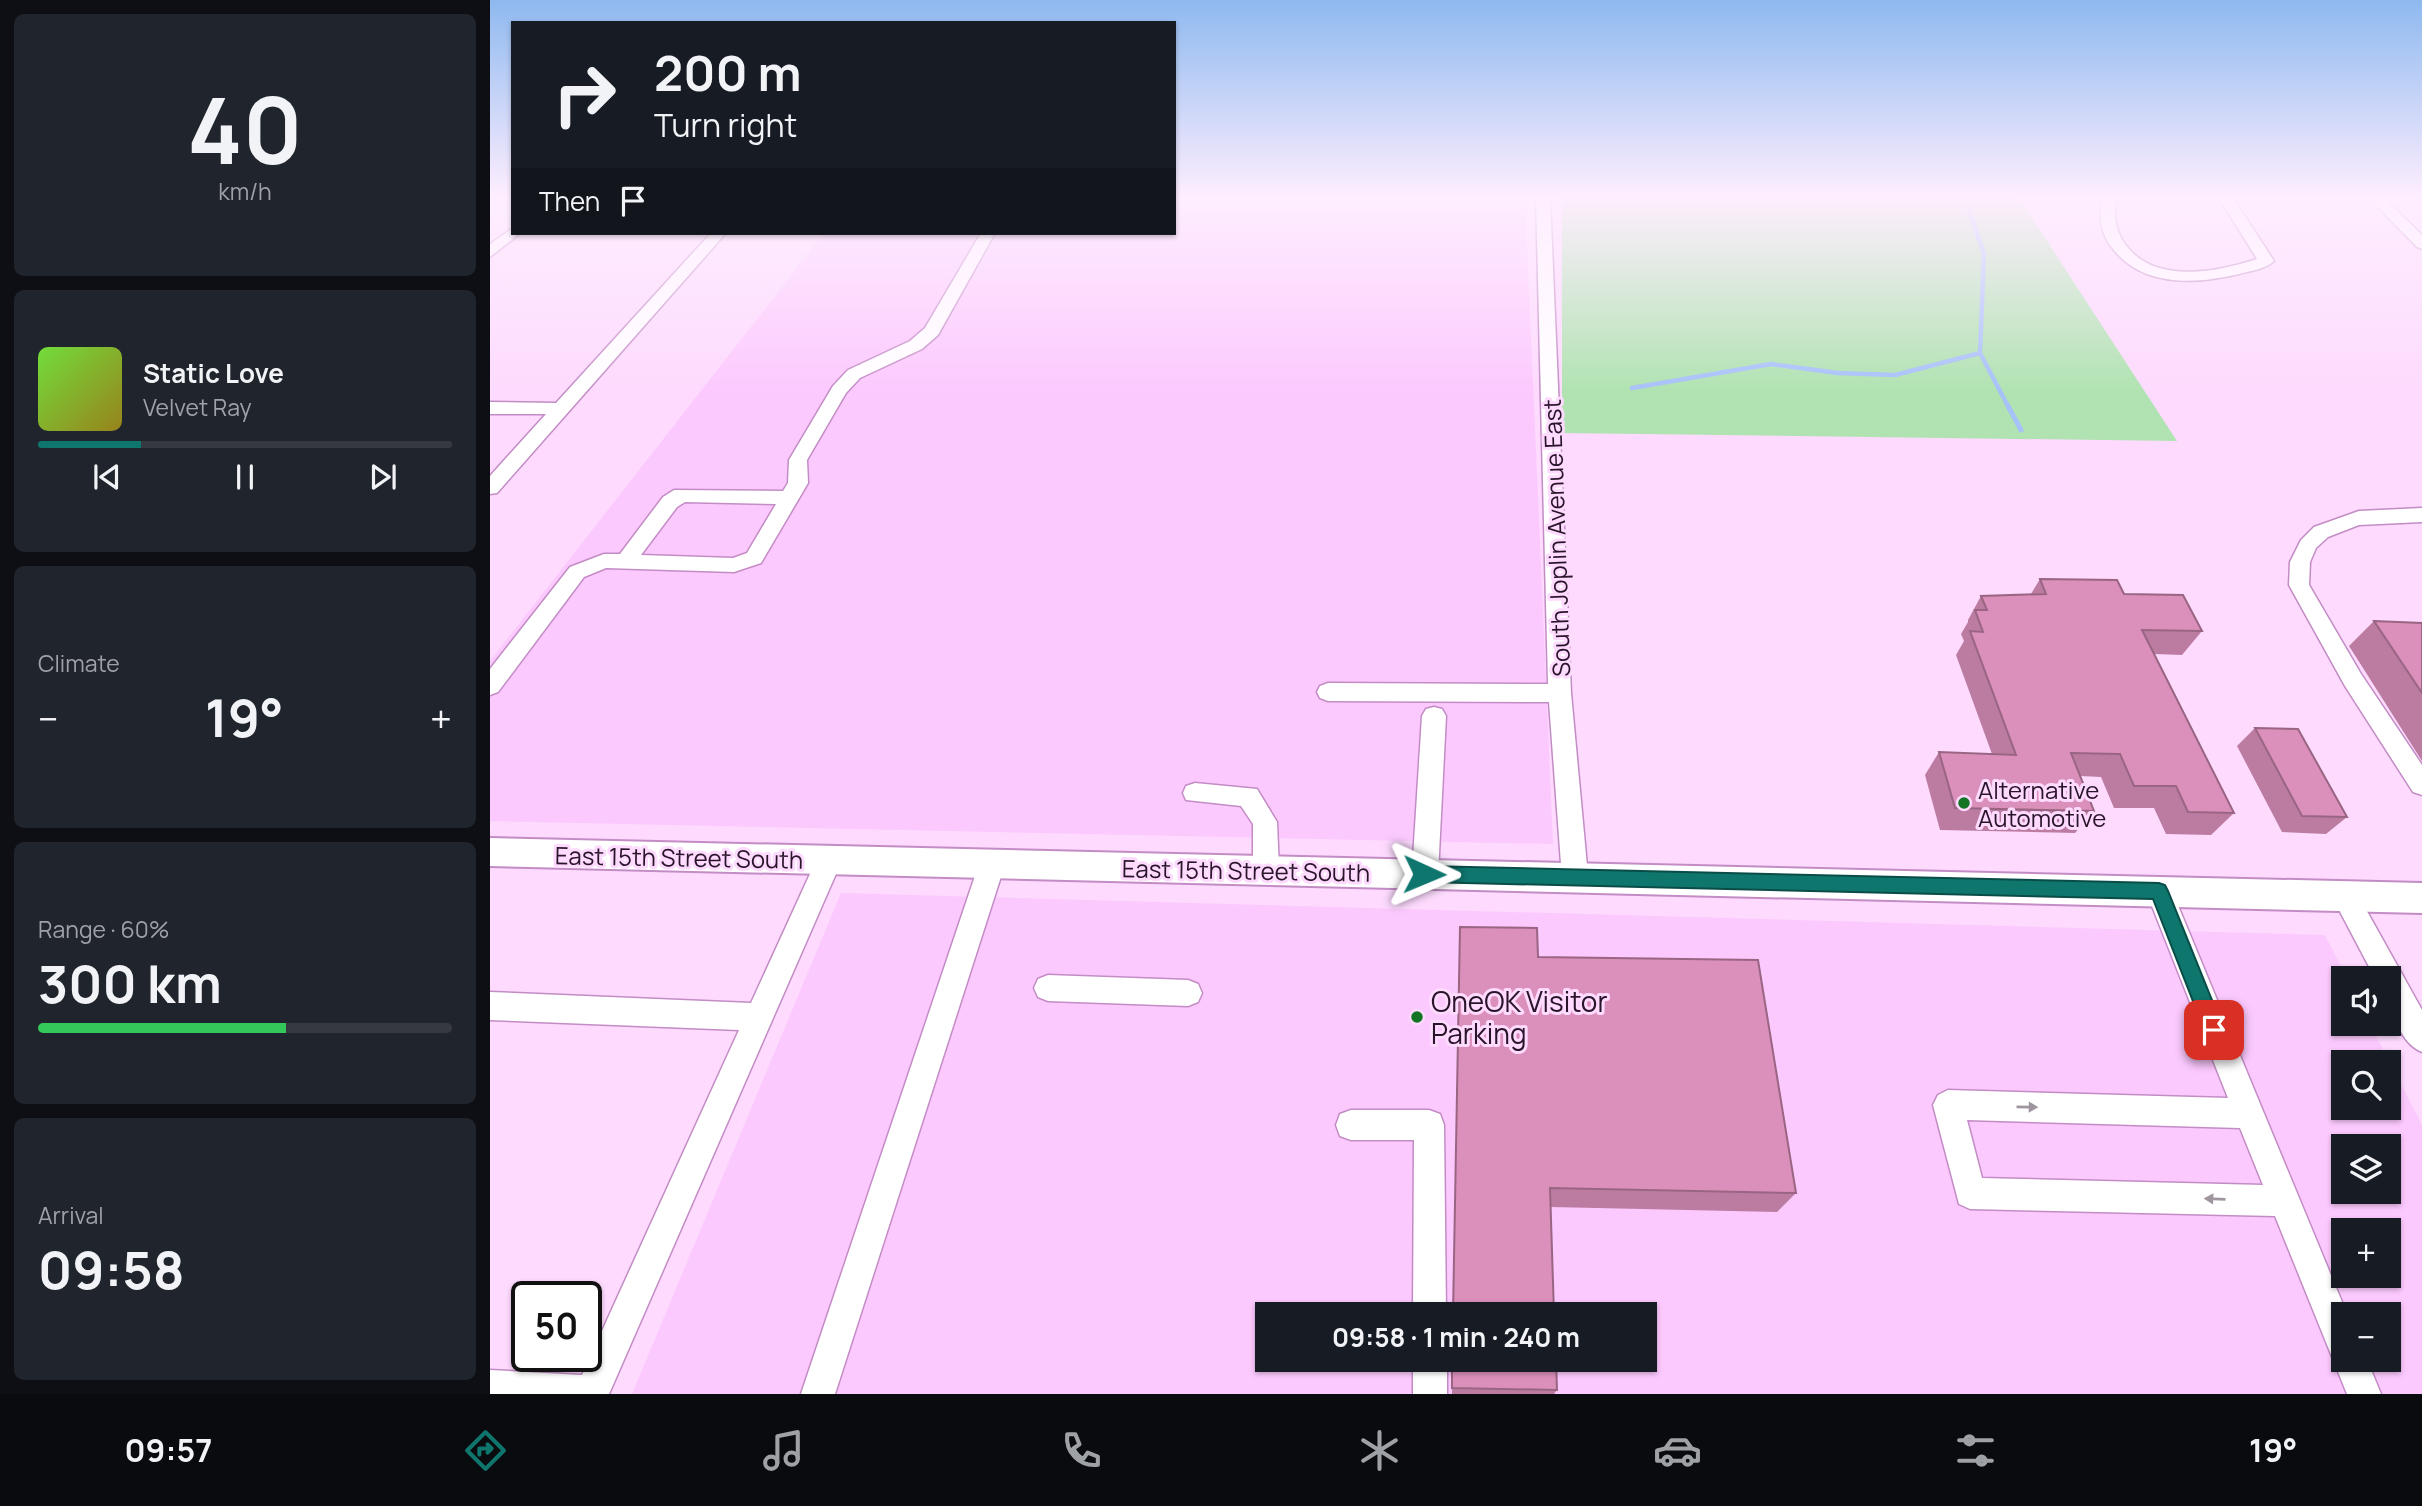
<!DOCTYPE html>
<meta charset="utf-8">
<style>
body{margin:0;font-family:Manrope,sans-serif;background:#20242c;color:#f1f3f6;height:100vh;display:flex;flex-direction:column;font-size:26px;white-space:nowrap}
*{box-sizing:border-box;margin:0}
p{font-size:23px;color:#9ea1a6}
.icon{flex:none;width:38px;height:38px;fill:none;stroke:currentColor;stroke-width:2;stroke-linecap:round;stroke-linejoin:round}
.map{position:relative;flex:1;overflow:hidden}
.details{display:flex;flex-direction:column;gap:14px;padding:14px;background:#0d0f14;width:490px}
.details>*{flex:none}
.banner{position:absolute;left:21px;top:21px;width:665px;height:214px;border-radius:0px;box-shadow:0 2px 5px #0004;background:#171b24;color:#f1f3f6;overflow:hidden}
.fabs{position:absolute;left:1841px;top:966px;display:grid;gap:14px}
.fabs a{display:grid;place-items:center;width:70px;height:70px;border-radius:0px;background:#171b24;box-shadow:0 2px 5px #0004;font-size:35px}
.speed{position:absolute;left:21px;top:1281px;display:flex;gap:14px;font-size:35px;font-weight:700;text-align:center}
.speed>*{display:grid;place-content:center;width:91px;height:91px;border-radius:50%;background:#171b24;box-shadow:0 2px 5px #0004;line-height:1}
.speed .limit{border:4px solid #111;border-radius:10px;background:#fff;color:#111}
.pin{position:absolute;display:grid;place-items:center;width:60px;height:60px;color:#fff;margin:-30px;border-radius:14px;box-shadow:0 4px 10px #0006}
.me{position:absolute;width:77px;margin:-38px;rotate:91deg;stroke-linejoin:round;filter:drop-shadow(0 0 5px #0008)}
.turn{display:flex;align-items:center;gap:24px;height:147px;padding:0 28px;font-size:32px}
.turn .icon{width:91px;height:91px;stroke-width:2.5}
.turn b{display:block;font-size:49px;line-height:60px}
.then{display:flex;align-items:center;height:66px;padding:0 28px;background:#0003;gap:14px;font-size:26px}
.big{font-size:52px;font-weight:700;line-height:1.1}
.details .widget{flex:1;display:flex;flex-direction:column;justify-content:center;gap:10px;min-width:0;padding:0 24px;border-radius:10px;background:#20242c}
.details .dial{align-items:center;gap:0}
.dial b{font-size:91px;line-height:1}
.song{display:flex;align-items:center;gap:21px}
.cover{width:84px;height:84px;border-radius:10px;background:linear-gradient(135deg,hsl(100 70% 55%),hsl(50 70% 35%))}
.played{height:7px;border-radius:4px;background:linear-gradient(90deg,#0f766e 25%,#363941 25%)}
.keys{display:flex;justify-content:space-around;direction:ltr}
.heat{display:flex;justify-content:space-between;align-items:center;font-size:38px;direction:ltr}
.charge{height:10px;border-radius:5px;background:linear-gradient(90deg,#34c759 60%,#363941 0)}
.trip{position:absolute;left:765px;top:1302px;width:402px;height:70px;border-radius:0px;background:#171b24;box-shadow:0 2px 5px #0004;font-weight:700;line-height:70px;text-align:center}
.menu{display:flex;height:112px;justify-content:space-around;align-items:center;background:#090b0e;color:#9ea1a6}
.menu .icon{width:49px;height:49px}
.menu .active{color:#0f766e}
.menu b{font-size:32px;color:#f1f3f6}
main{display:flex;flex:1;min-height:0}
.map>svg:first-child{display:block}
.built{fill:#fcc9fe;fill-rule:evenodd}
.green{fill:#b0e3b1}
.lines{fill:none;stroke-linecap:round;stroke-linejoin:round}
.stream-far1{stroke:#a7c1f9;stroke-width:4.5}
.stream{stroke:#a7c1f9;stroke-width:5}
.minor-casing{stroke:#c38cc5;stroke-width:3}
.major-casing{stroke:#c38cc5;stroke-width:4}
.minor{fill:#fff;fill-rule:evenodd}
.major{fill:#fff;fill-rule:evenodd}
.wall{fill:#bc7ca1}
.building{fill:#db90bb;stroke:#996583;stroke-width:2}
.oneway{fill:#9f959f}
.route{fill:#0f766e;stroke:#0a4d48;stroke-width:2}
.poi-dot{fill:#127424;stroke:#fddafe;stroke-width:2.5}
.labels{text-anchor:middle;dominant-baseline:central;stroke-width:6;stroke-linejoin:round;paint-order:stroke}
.street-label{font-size:24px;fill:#29142a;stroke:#fddafe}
.poi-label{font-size:24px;fill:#29142a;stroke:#fddafe;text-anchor:start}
.near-poi-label{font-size:28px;fill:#29142a;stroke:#fddafe;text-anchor:start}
</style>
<main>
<section class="details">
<div class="widget dial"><b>40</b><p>km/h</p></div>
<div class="widget">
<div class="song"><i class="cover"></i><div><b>Static Love</b><p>Velvet Ray</p></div></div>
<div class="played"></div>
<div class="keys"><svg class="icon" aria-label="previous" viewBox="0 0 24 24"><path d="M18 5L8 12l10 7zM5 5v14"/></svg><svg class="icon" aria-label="pause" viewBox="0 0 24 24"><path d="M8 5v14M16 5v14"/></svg><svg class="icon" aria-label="next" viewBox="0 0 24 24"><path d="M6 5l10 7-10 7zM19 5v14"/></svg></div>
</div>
<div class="widget"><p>Climate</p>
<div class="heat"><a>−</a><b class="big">19°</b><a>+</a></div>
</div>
<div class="widget"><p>Range · 60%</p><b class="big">300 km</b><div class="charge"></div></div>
<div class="widget"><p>Arrival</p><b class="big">09:58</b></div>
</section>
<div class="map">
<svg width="1932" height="1394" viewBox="0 0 1932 1394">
<rect width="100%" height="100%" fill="#fddafe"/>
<g class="built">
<path d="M 684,198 L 1035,198 L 1063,844 L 0,821 L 0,661 L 334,233 L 684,233 Z"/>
<path d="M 351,893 L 1835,935 L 1857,978 L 1853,978 L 1853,1024 L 1880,1024 L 1932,1125 L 1932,1394 L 142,1394 ZM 1853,1062 L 1899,1062 L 1899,1108 L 1853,1108 ZM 1853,1146 L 1899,1146 L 1899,1192 L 1853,1192 ZM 1853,1230 L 1899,1230 L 1899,1276 L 1853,1276 ZM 777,1314 L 1155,1314 L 1155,1360 L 777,1360 ZM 1853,1314 L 1899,1314 L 1899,1360 L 1853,1360 Z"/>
</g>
<path class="green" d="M 1072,198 L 1529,198 L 1687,441 L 1072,433 Z"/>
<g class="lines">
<g class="stream-far1">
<path d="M 1479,210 L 1494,254 L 1490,353 L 1519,408"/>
<path d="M 1142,388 L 1281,364 L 1348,373 L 1405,375 L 1490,353"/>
</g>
<path class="stream" d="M 1518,406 L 1531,430"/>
<defs>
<g id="minor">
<path d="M 1046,198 L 1060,198 L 1081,693 L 1098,877 L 1094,885 L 1085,888 L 1076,885 L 1072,877 L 1059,702 L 838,701 L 830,698 L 827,692 L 830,686 L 838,683 L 1058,684 Z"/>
<path d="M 1613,198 L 1627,198 C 1623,215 1625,230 1635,244 C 1664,285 1727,272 1767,259 L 1729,198 L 1743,198 L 1784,261 C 1776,269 1760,271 1749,274 C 1703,285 1649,287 1620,245 C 1610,230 1608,215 1613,198 Z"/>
<path d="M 1879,198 L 1894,198 L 1932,235 L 1932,249 L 1927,247 Z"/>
<path d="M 23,228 L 23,233 L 30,233 L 28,235 L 0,257 L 0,244 Z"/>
<path d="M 221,233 L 236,233 L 7,493 L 0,494 L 0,476 L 56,414 L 0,414 L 0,402 L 66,403 Z"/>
<path d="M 491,233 L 505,233 L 448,335 L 432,349 L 370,378 L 356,393 L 317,460 L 318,483 L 271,563 L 244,572 L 116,568 L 94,577 L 8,692 L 0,695 L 0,669 L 80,567 L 114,554 L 130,554 L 173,497 L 184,490 L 293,491 L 298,483 L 299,460 L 343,386 L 358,370 L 420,341 L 435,328 ZM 195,502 L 286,504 L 257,553 L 243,558 L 151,555 L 187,507 Z"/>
<path d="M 1932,508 L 1932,522 L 1869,525 L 1838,537 L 1826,548 L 1820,562 L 1819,585 L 1871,674 L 1932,765 L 1932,795 L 1923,792 L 1855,686 L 1799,585 L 1800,562 L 1811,540 L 1824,527 L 1869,511 Z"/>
<path d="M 944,707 L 952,709 L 956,716 L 948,874 L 944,882 L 935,885 L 926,882 L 922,874 L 932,716 L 936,709 Z"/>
<path d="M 705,783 L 767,789 L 787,822 L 789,871 L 785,879 L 776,882 L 767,879 L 763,871 L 763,824 L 751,806 L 696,800 L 693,793 L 696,786 Z"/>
<path d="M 339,849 L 348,852 L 352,860 L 119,1394 L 0,1394 L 0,1370 L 92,1375 L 249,1030 L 0,1020 L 0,992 L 261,1003 L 330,852 Z"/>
<path d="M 502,853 L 511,856 L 515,864 L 345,1394 L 311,1394 L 489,864 L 493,856 Z"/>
<path d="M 1669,879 L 1678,883 L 1682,891 L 1857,1314 L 1853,1314 L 1853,1360 L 1877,1360 L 1891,1394 L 1857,1394 L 1785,1216 L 1480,1209 L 1469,1204 L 1443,1105 L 1448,1095 L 1458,1090 L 1738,1098 L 1656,891 L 1660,883 ZM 1477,1120 L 1750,1128 L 1773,1185 L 1492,1178 Z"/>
<path d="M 1855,884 L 1864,888 L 1932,1010 L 1932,1052 C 1907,1042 1899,1003 1899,978 L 1885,978 L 1846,904 L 1842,896 L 1846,888 Z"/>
<path d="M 558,975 L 698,980 L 708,984 L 712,993 L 708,1002 L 698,1006 L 558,1001 L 548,997 L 544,988 L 548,979 Z"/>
<path d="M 861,1110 L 939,1110 L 950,1114 L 954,1125 L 956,1314 L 923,1314 L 924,1140 L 861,1140 L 850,1136 L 846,1125 L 850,1114 Z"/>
<rect x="923" y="1360" width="34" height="34"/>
</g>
<path id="major" d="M 0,838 L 1932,883 L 1932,913 L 0,866 Z"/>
</defs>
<use href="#minor" class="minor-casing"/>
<use href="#major" class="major-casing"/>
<use href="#minor" class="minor"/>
<use href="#major" class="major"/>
</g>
<g class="wall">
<path d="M 1550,579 L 1634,594 L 1712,631 L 1692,655 L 1664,654 L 1744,813 L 1721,835 L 1676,834 L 1664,808 L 1624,808 L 1611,777 L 1590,776 L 1604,811 L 1585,833 L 1450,830 L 1435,775 L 1449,752 L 1502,754 L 1466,655 L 1474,641 L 1471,634 L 1478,622 L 1478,620 L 1491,596 L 1541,594 Z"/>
<path d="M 1884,621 L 1932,623 L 1932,761 L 1859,646 Z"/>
<path d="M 1765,728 L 1857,817 L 1836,834 L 1792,832 L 1747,746 Z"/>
<path d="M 1048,957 L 1306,1193 L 1287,1212 L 1061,1207 Z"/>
<path d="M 962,1360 L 1067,1390 L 1064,1394 L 962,1394 Z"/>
</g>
<g class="building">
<path d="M 1550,579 L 1627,580 L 1634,594 L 1693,595 L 1712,631 L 1652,630 L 1744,813 L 1698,812 L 1686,786 L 1644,786 L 1630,754 L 1581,753 L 1604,811 L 1465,808 L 1449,752 L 1526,755 L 1480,631 L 1493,632 L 1485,610 L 1497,610 L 1491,596 L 1556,594 Z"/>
<path d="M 1884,621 L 1932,623 L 1932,693 Z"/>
<path d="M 1765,728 L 1808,729 L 1857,817 L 1812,816 Z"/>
<path d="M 970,927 L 1047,928 L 1048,957 L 1268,960 L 1306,1193 L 1060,1188 L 1064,1314 L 963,1314 Z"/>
<path d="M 962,1360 L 1066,1360 L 1067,1390 L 962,1388 Z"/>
</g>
<defs><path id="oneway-solid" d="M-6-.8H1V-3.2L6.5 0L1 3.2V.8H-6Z" transform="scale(1.75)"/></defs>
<g class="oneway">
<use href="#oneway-solid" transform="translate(1537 1107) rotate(1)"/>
<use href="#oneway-solid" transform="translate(1725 1199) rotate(-178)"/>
</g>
<linearGradient id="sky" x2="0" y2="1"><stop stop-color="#8eb9ef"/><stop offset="0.5" stop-color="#feeeff"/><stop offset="1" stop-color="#feeeff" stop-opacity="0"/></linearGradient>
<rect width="1932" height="393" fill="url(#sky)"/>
<path class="route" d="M 934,866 L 1669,883 L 1675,885 L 1678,891 L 1734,1030 L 1731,1037 L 1724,1040 L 1717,1037 L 1663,899 L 934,882 L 928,880 L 925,874 L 928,869 Z"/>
<g class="poi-dot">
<circle cx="1474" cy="803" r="7"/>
<circle cx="927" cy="1017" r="7"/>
</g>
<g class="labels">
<g class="street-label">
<text transform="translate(1066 538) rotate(-92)">South Joplin Avenue East</text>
<text transform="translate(189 857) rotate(1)">East 15th Street South</text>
<text transform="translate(756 870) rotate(1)">East 15th Street South</text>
</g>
<g class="poi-label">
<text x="1488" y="789">Alternative<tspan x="1488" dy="28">Automotive</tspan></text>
</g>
<g class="near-poi-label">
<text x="941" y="1001">OneOK Visitor<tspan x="941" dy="32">Parking</tspan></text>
</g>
</g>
</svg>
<div class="fabs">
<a><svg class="icon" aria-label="sound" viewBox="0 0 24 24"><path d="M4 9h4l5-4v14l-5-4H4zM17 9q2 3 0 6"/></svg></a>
<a><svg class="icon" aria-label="search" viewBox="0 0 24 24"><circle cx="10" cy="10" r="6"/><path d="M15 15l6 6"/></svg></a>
<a><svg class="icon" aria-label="layers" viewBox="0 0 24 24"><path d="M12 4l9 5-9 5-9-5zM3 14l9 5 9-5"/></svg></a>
<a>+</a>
<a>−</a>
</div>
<div class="speed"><div class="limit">50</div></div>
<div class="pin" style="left:1724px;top:1030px;background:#d93025"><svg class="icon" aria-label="arrive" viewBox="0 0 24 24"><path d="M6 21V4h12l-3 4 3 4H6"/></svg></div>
<svg class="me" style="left:934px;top:874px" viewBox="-20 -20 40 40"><path d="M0-17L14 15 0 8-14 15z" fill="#0f766e" stroke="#fff" stroke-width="4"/></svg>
<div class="trip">09:58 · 1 min · 240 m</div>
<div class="banner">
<div class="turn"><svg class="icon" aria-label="right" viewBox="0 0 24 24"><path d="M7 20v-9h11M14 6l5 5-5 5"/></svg><div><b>200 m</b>Turn right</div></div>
<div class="then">Then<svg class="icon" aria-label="arrive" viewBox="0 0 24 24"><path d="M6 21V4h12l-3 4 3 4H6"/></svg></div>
</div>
</div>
</main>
<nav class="menu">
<b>09:57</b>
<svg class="icon active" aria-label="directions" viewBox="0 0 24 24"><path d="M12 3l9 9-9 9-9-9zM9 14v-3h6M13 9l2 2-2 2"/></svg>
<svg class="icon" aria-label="music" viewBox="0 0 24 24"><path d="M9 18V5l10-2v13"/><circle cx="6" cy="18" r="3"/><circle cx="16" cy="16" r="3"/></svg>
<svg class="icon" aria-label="phone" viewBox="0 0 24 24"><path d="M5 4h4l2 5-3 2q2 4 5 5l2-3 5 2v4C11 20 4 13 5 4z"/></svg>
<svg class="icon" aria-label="climate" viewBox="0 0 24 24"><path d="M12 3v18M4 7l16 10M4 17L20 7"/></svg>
<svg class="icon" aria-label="car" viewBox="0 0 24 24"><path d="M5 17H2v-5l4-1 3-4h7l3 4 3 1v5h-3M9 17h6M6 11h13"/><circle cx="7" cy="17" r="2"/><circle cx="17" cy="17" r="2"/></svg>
<svg class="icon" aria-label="filters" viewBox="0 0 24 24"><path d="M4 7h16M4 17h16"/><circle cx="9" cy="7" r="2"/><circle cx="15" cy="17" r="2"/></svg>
<b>19°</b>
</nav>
